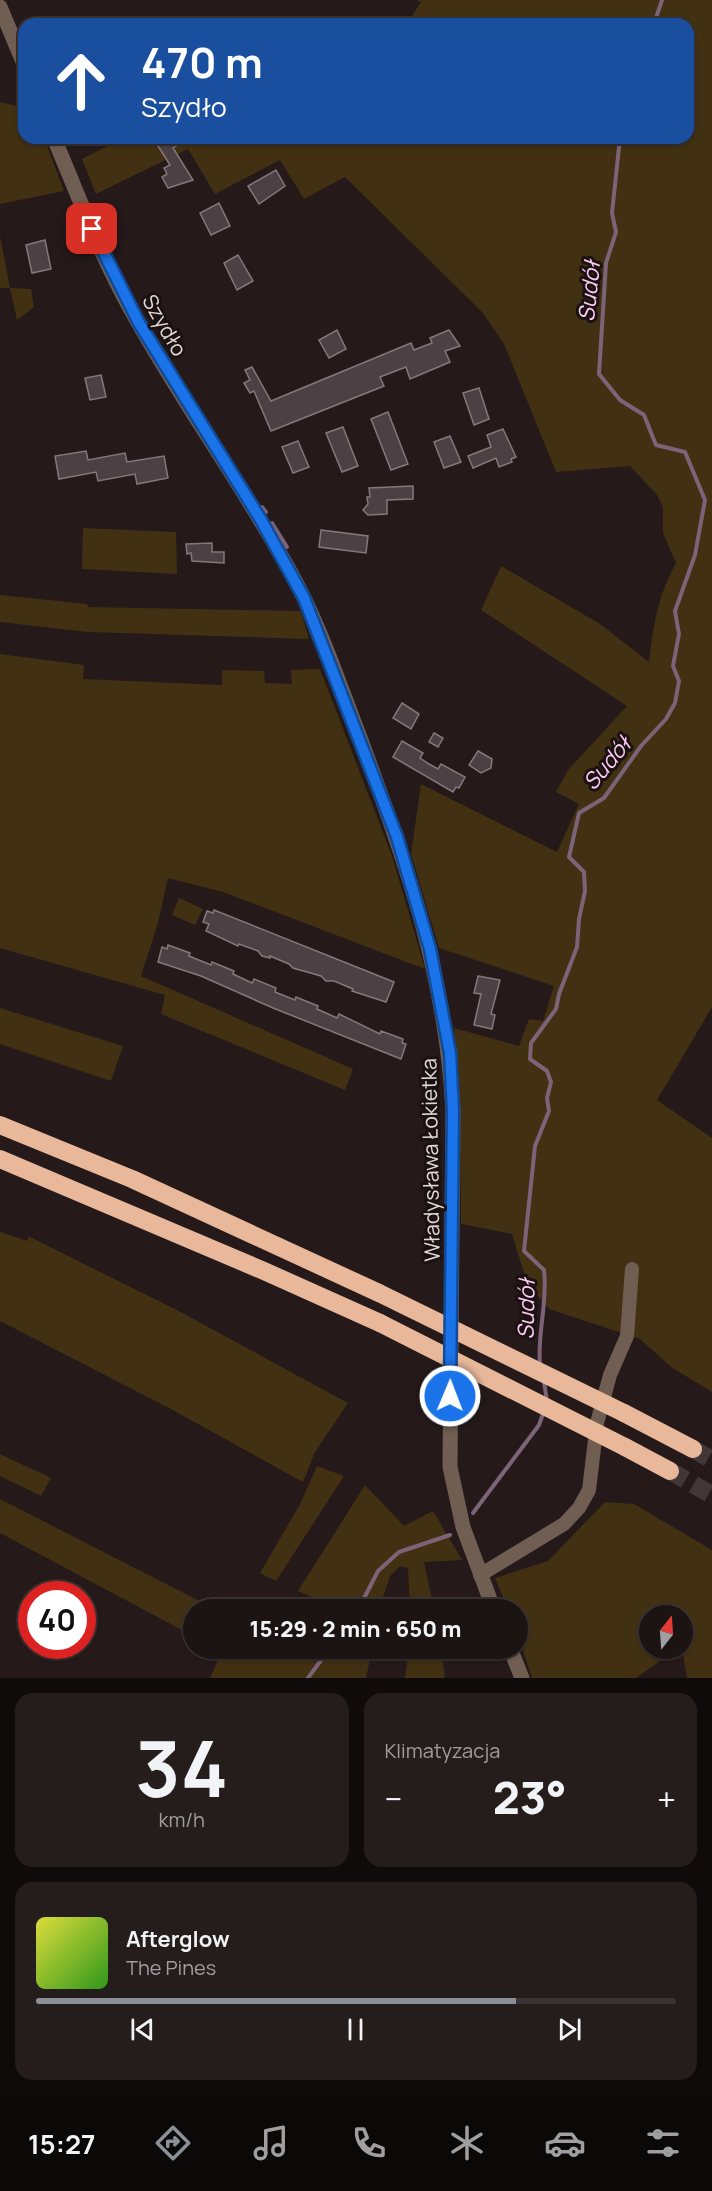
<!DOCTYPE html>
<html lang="pl">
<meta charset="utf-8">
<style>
body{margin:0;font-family:Manrope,sans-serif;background:#251d1c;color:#f1f3f6;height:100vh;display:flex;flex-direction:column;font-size:22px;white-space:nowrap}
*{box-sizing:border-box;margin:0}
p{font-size:20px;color:#a09ea0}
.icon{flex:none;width:33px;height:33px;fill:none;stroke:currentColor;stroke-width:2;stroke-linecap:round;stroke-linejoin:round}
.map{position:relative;height:1678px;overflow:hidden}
.drawer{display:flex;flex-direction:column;gap:15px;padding:15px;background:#0f0b0a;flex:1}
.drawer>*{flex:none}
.hud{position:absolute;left:18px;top:18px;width:676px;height:126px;border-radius:18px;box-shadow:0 2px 4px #0004,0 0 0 2px #3a3333;background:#1a4fa0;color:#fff;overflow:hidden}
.needle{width:39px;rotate:17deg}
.controls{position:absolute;left:639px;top:1605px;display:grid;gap:12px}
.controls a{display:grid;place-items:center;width:54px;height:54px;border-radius:50%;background:#1c1413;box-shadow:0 2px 4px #0004,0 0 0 2px #3a3333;font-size:30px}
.speed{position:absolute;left:18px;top:1581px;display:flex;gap:12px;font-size:30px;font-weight:700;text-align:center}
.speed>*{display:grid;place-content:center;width:78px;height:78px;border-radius:50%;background:#1c1413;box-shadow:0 2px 4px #0004,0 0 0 2px #3a3333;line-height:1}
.speed .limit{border:9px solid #d22;background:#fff;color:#111}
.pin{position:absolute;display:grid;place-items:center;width:51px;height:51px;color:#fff;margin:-26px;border-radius:12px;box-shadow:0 3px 9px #0006}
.me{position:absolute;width:66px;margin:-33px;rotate:1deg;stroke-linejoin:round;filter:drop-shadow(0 0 4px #0008)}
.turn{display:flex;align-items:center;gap:21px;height:126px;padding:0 24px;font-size:27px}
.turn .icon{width:78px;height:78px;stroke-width:2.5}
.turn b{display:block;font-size:42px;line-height:51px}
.big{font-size:45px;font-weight:800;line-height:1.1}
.drawer .tile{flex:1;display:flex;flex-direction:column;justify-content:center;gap:9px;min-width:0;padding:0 21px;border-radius:18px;background:#251d1c}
.drawer .dial{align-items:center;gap:0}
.dial b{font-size:78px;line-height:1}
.song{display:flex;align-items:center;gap:18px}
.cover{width:72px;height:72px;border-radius:9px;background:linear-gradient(135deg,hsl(60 70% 55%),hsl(110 70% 35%))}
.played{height:6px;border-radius:3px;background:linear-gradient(90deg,#8c9099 75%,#3a3333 75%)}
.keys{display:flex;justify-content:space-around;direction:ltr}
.heat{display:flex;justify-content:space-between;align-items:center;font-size:33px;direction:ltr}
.drawer .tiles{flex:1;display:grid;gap:15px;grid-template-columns:1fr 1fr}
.tile:last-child{grid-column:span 2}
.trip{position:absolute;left:183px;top:1599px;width:345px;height:60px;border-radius:30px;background:#1c1413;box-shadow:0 2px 4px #0004,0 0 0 2px #3a3333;font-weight:800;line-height:60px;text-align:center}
.dock{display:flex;height:96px;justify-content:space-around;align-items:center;background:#0b0808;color:#a09ea0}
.dock .icon{width:42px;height:42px}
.dock .on{color:#8c9099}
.dock b{font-size:27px;color:#f1f3f6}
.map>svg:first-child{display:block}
.green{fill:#413012}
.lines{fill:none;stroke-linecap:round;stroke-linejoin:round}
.stream{stroke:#7d6378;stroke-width:4}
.building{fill:#4c4044;stroke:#85787c;stroke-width:1.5}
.motorway-tunnel{stroke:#413736;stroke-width:18;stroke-dasharray:18 9;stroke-linecap:butt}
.minor{stroke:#715e52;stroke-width:14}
.tertiary{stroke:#715e52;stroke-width:15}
.motorway{stroke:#e9b89b;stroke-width:18}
.motorway-bridge{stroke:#e9b89b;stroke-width:18}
.route-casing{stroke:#114b97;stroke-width:15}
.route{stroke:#1a73e8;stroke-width:10}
.labels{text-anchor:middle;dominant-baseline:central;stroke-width:6;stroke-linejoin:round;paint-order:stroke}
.street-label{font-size:21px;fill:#e0d9d8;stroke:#1c1111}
.water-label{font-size:22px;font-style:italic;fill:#fdcbf7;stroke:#1c1111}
</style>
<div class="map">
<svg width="712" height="1678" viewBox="0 0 712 1678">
<rect width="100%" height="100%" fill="#251a19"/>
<g class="green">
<path d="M 417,0 L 712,0 L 712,1007 L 657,1100 L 712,1138 L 712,1392 L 671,1367 L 640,1339 L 549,1309 L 527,1283 L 512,1234 L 461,1224 L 459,1084 L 454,1028 L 519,1046 L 529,1019 L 543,1021 L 554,986 L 439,948 L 411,854 L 421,784 L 557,852 L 579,804 L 556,792 L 568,770 L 627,706 L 481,610 L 501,566 L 600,624 L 649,662 C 653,626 658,595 676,563 L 663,533 L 663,507 L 657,495 L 630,466 L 556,472 L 504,344 L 483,313 L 345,177 L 304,199 L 280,160 L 215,194 L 188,149 L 96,194 L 82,159 L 123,138 L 688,138 L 688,24 L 407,24 L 421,2 Z"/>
<path d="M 0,102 L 24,108 L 24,138 L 44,138 L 64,191 L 0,204 Z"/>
<path d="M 0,236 L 10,288 L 31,289 L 34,307 L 17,320 L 10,288 L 0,288 Z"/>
<path d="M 83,528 L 176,532 L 177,574 L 82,569 Z"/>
<path d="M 0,595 L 87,604 L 88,607 L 301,611 L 309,639 L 88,632 L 0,622 Z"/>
<path d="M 0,654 L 84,665 L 83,679 L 222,685 L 222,670 L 264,671 L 265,683 L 292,684 L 291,670 L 320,669 L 392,856 L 425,969 L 223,892 L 168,878 L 158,923 L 141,976 L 353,1069 L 345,1090 L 161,1014 L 165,995 L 0,948 Z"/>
<path d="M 179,898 L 203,909 L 195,925 L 172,915 Z"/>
<path d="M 0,1008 L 123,1046 L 111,1081 L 0,1044 Z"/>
<path d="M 0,1232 L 28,1241 L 28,1236 L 173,1308 L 348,1403 L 315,1452 L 303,1482 L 169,1408 L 0,1321 Z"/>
<path d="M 0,1454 L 51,1478 L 41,1496 L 0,1476 Z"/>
<path d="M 317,1466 L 344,1476 L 276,1581 L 260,1573 L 299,1506 Z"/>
<path d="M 365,1485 L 404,1526 L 433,1511 L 462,1560 L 424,1562 L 434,1609 L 410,1609 L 408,1568 L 400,1566 L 390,1576 L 379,1609 L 339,1609 L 298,1591 Z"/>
<path d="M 0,1499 L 215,1609 L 194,1610 L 193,1636 L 0,1533 Z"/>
<path d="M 605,1502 L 634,1504 L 712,1550 L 712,1678 L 687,1678 L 682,1648 L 682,1616 L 650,1616 L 650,1648 L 677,1649 L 636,1678 L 532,1678 L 518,1635 L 518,1610 L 508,1609 L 495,1578 L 548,1561 Z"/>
<path d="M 223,1649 L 223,1648 L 372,1649 L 366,1678 L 210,1678 Z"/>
<path d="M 409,1649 L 441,1649 L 445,1678 L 405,1678 Z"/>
</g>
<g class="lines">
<g class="stream">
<path d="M 654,24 L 662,0"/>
<path d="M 262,507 L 266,512"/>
<path d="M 272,523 L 287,547"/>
<path d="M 540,1365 C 537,1333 548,1303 544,1270 L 524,1251 L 535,1146 L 549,1111 L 547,1098 L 551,1082 L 547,1071 L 530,1059 L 531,1043 L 556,1009 L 559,994 L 577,947 L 579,919 L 585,891 L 584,872 L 569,857 L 579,813 L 604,798 L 641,746 L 666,719 L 675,703 L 679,681 L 673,666 L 679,634 L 675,611 L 695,555 L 705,500 L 685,452 L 656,445 L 644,415 L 620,400 L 599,374 L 606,263 L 616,232 L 612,213 L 620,138"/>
<path d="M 544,1382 L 547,1401"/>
<path d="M 473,1513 L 539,1425 L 544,1411"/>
<path d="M 358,1610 L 378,1571 L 399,1552 L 450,1535"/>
<path d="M 308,1678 L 330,1648"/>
</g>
</g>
<g class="building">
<path d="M 153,138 L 188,138 L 173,148 L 193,180 L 168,188 L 162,177 L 167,174 L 164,168 L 170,165 Z"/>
<path d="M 276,170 L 285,186 L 259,204 L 248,186 Z"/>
<path d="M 219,203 L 230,226 L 211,235 L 200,213 Z"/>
<path d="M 45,240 L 51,269 L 32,273 L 26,245 Z"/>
<path d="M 238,255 L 253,281 L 237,290 L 224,263 Z"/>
<path d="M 337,330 L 346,349 L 329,358 L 319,340 Z"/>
<path d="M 449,330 L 460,346 L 445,351 L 450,362 L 410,379 L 406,367 L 380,377 L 384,386 L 271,431 L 254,391 L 250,393 L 244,383 L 250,380 L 245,370 L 252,367 L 271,401 L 411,343 L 414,350 L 432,343 L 430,338 Z"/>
<path d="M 101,375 L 106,397 L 90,400 L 85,378 Z"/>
<path d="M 479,388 L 489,419 L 474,425 L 463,393 Z"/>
<path d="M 388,412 L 408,464 L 391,470 L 371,419 Z"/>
<path d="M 343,427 L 358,466 L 342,472 L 326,433 Z"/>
<path d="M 503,429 L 516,457 L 511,459 L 512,462 L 499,467 L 496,458 L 473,468 L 468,456 L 491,447 L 487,435 Z"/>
<path d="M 450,436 L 461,462 L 444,468 L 434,442 Z"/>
<path d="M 298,441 L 309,467 L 293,473 L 282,447 Z"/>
<path d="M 86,451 L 88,460 L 125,453 L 127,462 L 164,456 L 168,478 L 137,484 L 135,474 L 98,481 L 96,472 L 59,479 L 55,456 Z"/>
<path d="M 413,486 L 413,499 L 387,500 L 387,514 L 368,515 L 363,510 L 368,504 L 367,497 L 370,497 L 369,488 Z"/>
<path d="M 321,530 L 368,536 L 366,553 L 319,547 Z"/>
<path d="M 212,543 L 212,552 L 224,552 L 224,563 L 192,561 L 191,553 L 187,554 L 186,544 Z"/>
<path d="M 402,703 L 419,714 L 411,729 L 393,718 Z"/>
<path d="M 434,733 L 443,738 L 438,747 L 429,742 Z"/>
<path d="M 402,741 L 423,753 L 420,758 L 429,764 L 438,769 L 441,764 L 465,777 L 459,788 L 456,787 L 453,792 L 393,757 Z"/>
<path d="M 478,751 L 492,759 L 491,768 L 481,773 L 469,765 Z"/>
<path d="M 214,910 L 394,982 L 386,1002 L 352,991 L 353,989 L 334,981 L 326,981 L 321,976 L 293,968 L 289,964 L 270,956 L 270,958 L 262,956 L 258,951 L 239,944 L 238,946 L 206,931 L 209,924 L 203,922 L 207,911 L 213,913 Z"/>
<path d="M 168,945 L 190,953 L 189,956 L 211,965 L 212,962 L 234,971 L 233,974 L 252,983 L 254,979 L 276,988 L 275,992 L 295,1000 L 296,997 L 318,1006 L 317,1009 L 337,1018 L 339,1014 L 380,1034 L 381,1031 L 403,1039 L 402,1043 L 406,1044 L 401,1059 L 273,1008 L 201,976 L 158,962 L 162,947 L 167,949 Z"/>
<path d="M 478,976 L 500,980 L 491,1014 L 495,1015 L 492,1029 L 474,1025 L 481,994 L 474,993 Z"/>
</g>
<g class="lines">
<g class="motorway-tunnel">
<path d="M 693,1449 L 712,1460"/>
<path d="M 670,1471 L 712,1495"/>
</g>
<path class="minor" d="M 480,1575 L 564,1524 L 579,1508 L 589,1490 L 597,1423 L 610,1375 L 627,1336 L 632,1269"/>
<g class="tertiary">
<path d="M 0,7 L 24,64"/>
<path d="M 54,138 C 78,195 100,254 130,308 C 180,399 241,482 291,573 C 319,623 338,681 359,735 C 406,861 446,975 453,1110 L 450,1467 L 463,1527 L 494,1610"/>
<path d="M 510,1648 L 522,1678"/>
</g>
<g class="motorway">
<path d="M 0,1125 L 132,1179 L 379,1293"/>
<path d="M 0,1159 L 264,1271 L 380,1323"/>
<path d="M 624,1413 L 693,1449"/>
<path d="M 625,1447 L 670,1471"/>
</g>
<g class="motorway-bridge">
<path d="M 379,1293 L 624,1413"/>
<path d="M 380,1323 L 625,1447"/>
</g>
</g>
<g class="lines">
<defs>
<path id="route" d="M 92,229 L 139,323 L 261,520 L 304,598 L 397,837 L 430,949 L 450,1053 L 453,1110 L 450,1396"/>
</defs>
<use href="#route" class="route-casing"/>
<use href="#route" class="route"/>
</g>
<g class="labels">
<g class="street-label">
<text transform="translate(165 325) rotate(60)">Szydło</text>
<text transform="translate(430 1160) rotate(-91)">Władysława Łokietka</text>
</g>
<g class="water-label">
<text transform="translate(589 291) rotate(-84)">Sudół</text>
<text transform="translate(607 763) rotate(-50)">Sudół</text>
<text transform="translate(526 1309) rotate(-89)">Sudół</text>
</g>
</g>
</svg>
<div class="controls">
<a><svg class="needle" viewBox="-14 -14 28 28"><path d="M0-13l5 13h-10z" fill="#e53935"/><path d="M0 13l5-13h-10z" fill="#a09ea0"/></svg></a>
</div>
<div class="speed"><div class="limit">40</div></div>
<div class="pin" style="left:92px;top:229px;background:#d93025"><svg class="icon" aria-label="arrive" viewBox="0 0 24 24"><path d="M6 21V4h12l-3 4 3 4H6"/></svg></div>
<svg class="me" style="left:450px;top:1396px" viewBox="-20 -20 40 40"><circle r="17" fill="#1a73e8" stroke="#fff" stroke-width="3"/><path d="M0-11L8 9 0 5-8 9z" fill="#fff"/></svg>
<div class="trip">15:29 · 2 min · 650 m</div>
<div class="hud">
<div class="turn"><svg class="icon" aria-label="ahead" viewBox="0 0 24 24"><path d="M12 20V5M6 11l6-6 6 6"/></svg><div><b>470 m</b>Szydło</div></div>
</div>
</div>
<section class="drawer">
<div class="tiles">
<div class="tile dial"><b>34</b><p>km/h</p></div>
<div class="tile"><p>Klimatyzacja</p>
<div class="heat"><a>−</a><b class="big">23°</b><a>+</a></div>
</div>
<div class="tile">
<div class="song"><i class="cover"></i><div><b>Afterglow</b><p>The Pines</p></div></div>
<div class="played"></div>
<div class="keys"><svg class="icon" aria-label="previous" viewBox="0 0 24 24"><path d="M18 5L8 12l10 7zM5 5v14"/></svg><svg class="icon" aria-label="pause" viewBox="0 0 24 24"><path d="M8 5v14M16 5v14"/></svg><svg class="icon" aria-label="next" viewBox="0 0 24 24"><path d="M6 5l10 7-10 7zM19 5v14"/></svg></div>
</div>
</div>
</section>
<nav class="dock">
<b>15:27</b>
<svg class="icon on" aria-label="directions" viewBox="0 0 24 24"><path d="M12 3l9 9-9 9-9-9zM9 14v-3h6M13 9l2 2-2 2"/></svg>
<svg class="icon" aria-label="music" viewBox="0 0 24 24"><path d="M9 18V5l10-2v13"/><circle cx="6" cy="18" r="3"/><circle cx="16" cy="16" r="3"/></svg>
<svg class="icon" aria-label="phone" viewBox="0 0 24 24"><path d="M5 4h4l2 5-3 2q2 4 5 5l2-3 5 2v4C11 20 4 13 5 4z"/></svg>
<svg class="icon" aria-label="climate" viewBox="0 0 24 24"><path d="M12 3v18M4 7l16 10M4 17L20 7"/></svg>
<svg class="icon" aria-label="car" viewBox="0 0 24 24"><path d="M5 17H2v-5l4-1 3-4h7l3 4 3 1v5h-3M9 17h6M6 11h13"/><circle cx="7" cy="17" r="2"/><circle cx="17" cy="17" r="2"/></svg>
<svg class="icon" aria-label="filters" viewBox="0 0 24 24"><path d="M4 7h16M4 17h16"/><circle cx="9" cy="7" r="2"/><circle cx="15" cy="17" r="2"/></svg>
</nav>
